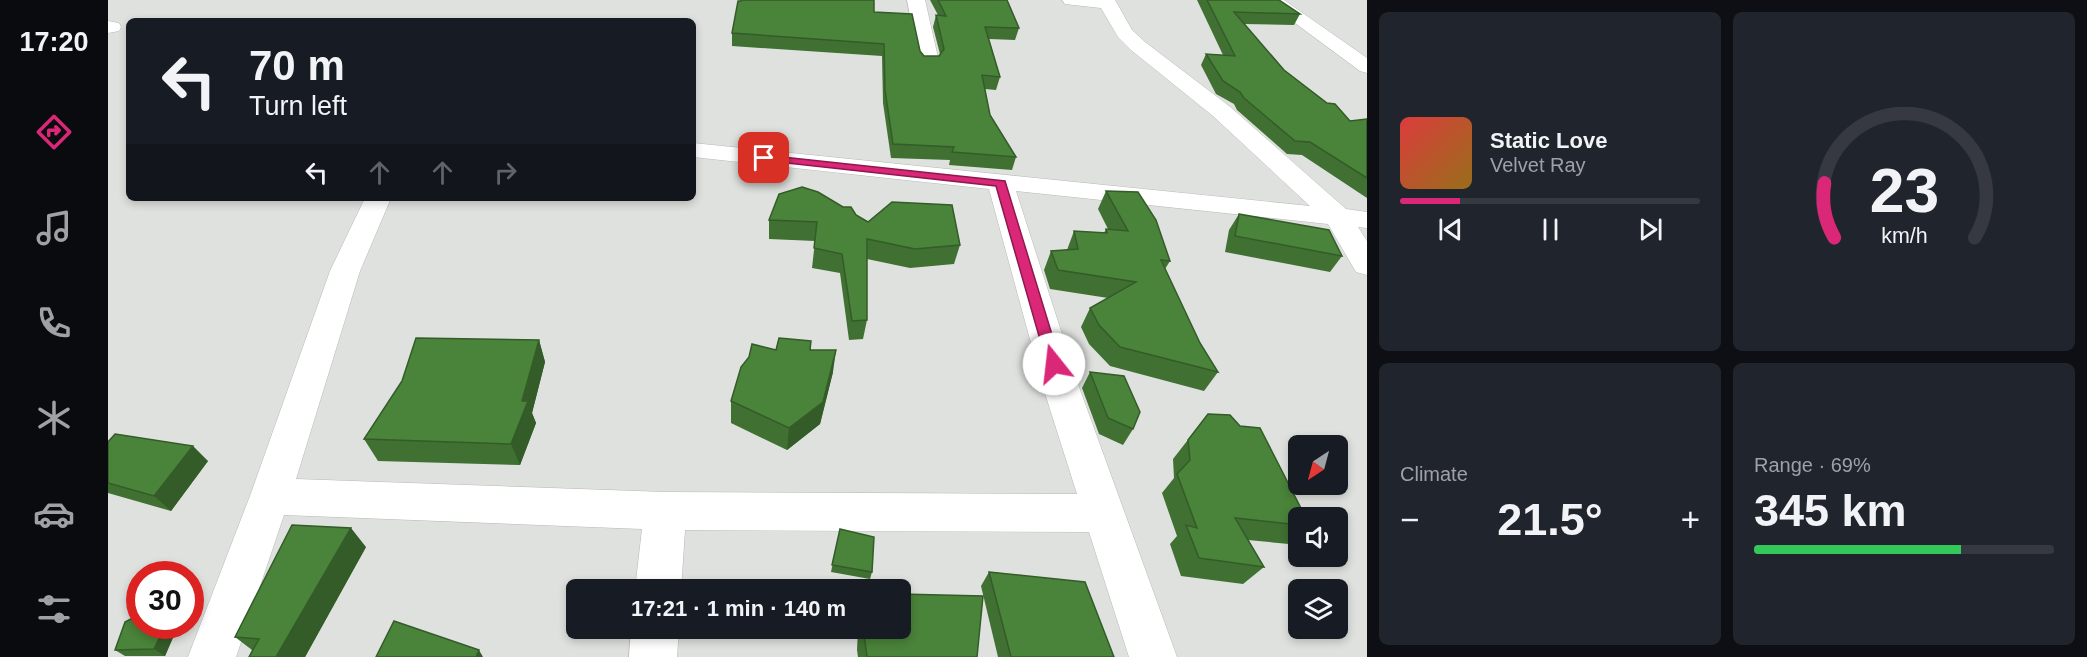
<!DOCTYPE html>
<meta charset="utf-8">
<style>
body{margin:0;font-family:Helvetica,sans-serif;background:#20242c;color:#f1f3f6;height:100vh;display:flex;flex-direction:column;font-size:22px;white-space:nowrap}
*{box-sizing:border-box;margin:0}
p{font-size:20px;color:#9ea1a6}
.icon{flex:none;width:33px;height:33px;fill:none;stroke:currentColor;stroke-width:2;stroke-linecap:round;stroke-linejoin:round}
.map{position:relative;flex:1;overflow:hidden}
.details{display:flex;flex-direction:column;gap:12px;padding:12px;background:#0d0f14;width:720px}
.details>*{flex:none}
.hud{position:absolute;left:18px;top:18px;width:570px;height:183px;border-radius:9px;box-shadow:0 3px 9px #0003;background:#171b24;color:#f1f3f6;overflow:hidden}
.needle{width:39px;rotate:216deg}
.controls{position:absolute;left:1180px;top:435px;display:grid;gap:12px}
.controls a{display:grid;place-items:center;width:60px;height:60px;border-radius:9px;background:#171b24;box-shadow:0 3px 9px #0003;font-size:30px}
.speed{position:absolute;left:18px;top:561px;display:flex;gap:12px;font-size:30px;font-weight:700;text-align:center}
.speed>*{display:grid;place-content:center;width:78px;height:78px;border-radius:50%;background:#171b24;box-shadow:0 3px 9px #0003;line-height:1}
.speed .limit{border:9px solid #d22;background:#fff;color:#111}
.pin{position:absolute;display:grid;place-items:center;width:51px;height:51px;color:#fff;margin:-26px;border-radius:12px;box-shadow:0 3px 9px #0006}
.me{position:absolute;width:66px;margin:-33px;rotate:344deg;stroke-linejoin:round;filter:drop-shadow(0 0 4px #0008)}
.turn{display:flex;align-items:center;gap:21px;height:126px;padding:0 24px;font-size:27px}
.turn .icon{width:78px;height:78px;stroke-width:2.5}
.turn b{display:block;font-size:42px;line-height:51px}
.lanes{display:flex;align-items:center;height:57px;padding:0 24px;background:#0003;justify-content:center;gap:30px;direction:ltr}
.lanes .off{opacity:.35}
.big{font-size:45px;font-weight:600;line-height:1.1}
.details .widget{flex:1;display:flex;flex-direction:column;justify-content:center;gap:9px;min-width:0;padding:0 21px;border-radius:9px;background:#20242c}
.details .dial{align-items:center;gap:0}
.dial svg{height:156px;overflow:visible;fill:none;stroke:#363941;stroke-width:7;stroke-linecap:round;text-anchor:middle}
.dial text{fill:#f1f3f6;stroke:none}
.song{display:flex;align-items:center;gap:18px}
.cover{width:72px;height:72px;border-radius:9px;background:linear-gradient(135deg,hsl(0 70% 55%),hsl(40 70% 35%))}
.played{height:6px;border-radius:3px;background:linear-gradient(90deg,#db2777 20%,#363941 20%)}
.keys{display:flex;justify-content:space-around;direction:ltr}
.heat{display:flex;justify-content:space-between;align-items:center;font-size:33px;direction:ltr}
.charge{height:9px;border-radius:4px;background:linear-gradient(90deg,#34c759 69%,#363941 0)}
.details .tiles{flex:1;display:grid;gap:12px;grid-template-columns:repeat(2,1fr)}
.trip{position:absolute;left:458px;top:579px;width:345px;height:60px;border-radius:9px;background:#171b24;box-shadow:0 3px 9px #0003;font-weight:600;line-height:60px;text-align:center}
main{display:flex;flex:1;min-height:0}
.tab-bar{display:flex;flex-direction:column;width:108px;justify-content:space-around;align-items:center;background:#090b0e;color:#9ea1a6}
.tab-bar .icon{width:42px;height:42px}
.tab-bar .selected{color:#db2777}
.tab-bar b{font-size:27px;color:#f1f3f6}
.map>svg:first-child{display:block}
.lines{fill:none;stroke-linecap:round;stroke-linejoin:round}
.street-casing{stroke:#b8bab7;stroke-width:1}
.street{fill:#fff;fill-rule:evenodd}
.wall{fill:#407132}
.shaded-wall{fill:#345c29}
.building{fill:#4a833a;stroke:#345c29;stroke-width:1.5}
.route{fill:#db2777;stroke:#8e194d;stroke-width:1.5}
</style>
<main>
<nav class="tab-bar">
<b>17:20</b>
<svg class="icon selected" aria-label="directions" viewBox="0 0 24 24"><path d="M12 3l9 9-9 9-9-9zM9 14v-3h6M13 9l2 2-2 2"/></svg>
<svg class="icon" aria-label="music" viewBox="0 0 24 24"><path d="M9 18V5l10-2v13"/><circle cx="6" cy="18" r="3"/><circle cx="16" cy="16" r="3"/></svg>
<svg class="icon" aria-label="phone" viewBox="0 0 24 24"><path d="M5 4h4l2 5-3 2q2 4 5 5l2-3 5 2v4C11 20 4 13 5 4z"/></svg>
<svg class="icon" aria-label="climate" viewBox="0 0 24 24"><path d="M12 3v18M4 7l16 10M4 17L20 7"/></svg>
<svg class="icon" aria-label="car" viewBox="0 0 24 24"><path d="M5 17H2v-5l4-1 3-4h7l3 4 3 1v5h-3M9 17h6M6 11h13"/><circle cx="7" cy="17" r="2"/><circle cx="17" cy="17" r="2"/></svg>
<svg class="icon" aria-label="filters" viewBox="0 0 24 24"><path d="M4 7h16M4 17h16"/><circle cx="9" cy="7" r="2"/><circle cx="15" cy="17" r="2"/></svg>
</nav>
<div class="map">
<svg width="1259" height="657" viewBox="0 0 1259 657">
<rect width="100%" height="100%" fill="#dfe1de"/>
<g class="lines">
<defs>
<g id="street">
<path d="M 799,0 L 817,0 L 831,62 L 828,66 L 814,66 L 811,62 Z"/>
<path d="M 954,0 L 1007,0 L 1024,30 L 1037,42 L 1121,106 L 1238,209 L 1259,212 L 1259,228 L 1250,227 L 1259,241 L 1259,275 L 1248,272 L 1220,224 L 908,191 L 971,387 L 1069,657 L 1021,657 L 981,532 L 577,530 L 573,590 L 527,590 L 534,529 L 176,515 L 128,657 L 80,657 L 142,496 L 222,271 L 257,198 L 283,198 L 252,271 L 188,479 L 557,492 L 969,494 L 935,387 L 881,189 L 585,157 L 585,143 L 1202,206 L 1105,116 L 1023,50 L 1010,37 L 993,8 L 957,4 Z"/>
<path d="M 1156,0 L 1176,0 L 1259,58 L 1259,73 L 1252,71 Z"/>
<path d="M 0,21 L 11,23 L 13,27 L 11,31 L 0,33 Z"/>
<path d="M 523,628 L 571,628 L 569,657 L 521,657 Z"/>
</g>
</defs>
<use href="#street" class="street-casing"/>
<use href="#street" class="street"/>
</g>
<g class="wall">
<path d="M 822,0 L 899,0 L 911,28 L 907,40 L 881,39 L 892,77 L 888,90 L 877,89 L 882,115 L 908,157 L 904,170 L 841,165 L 842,160 L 783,158 L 775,103 L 774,56 L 624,46 L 624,33 L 766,12 L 816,56 L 831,56 L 832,54 L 825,27 L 828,15 L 830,15 Z"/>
<path d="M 1089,0 L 1171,0 L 1192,14 L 1186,25 L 1136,24 L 1176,70 L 1242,121 L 1259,119 L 1259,198 L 1194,155 L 1179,154 L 1129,110 L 1126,104 L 1108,94 L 1093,65 L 1098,54 L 1115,55 Z"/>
<path d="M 998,191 L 1062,261 L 1057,269 L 1092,343 L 1110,372 L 1096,391 L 1002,366 L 981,344 L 973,327 L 982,308 L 1000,298 L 942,289 L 936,270 L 943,251 L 959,250 L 966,231 L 996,233 L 998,229 L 1000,229 L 990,209 Z"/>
<path d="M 1131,214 L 1234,256 L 1222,272 L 1117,252 L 1121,230 Z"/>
<path d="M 748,215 L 760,222 L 852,245 L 846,264 L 802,268 L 759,259 L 759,320 L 755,339 L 741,340 L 732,273 L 704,268 L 707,241 L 661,239 L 661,220 Z"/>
<path d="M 431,340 L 437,362 L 424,413 L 428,423 L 412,465 L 270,461 L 256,439 L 294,381 Z"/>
<path d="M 703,341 L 703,350 L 725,372 L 712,424 L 679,450 L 623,423 L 623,401 L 668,350 Z"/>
<path d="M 982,372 L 1025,429 L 1015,445 L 991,434 L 974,388 Z"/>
<path d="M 1100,414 L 1191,518 L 1191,535 L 1181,544 L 1140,540 L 1156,567 L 1135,584 L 1073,576 L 1062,544 L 1069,536 L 1054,493 L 1066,478 L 1065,459 Z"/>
<path d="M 0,442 L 100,461 L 63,511 L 0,493 Z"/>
<path d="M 732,529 L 764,572 L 762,579 L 723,572 Z"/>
<path d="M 258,547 L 197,657 L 141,657 L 144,650 L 127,637 Z"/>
<path d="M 881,572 L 1006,657 L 890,657 L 873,586 Z"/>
<path d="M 32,626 L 70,626 L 57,656 L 17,656 L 7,650 Z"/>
<path d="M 750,628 L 792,628 L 869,657 L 750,657 L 749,650 Z"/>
</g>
<g class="shaded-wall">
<path d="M 431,340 L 437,362 L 424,413 L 428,423 L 412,465 L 403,444 Z"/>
<path d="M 728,350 L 725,372 L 712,424 L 679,450 L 681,428 Z"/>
<path d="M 85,446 L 100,461 L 63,511 L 46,496 Z"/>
<path d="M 243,528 L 258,547 L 197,657 L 168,657 Z"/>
<path d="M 57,626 L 70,626 L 57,656 L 46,649 Z"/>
<path d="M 371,650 L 375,657 L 368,657 Z"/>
</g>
<g class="building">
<path d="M 633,0 L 766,0 L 766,12 L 804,14 L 812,51 L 816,56 L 831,56 L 836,49 L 828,15 L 838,16 L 830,0 L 899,0 L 911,28 L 877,27 L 892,77 L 874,75 L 882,115 L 908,157 L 844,152 L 846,147 L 785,144 L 777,90 L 776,44 L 624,33 L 630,1 L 633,1 Z"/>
<path d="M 1099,0 L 1171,0 L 1192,14 L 1126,12 L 1176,70 L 1219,103 L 1227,104 L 1242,121 L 1259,119 L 1259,178 L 1202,142 L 1187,141 L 1136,98 L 1132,92 L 1115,81 L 1098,54 L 1127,56 Z"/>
<path d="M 694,187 L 710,192 L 735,207 L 743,207 L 748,215 L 760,222 L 784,202 L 844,205 L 852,245 L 807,249 L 759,239 L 759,320 L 744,321 L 734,254 L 706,248 L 709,222 L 661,220 L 671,194 Z"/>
<path d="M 998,191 L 1030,192 L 1048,220 L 1062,261 L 1053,260 L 1092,343 L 1110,372 L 1012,347 L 991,325 L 982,308 L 1028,282 L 950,270 L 943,251 L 970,249 L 966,231 L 999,233 L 998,229 L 1020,231 Z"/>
<path d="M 1131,214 L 1221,230 L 1234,256 L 1127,236 Z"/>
<path d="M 308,338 L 431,340 L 414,401 L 420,401 L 403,444 L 256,439 L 294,381 Z"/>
<path d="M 671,338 L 703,341 L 702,350 L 728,350 L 715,402 L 681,428 L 623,401 L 633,367 L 641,357 L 644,344 L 668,350 Z"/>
<path d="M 982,372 L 1016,376 L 1032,412 L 1025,429 L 1000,418 Z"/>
<path d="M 1100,414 L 1122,415 L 1132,426 L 1152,428 L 1198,518 L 1191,518 L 1191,525 L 1127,518 L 1156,567 L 1091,558 L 1078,525 L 1089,528 L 1069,474 L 1082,460 L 1080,440 Z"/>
<path d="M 7,434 L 85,446 L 46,496 L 0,483 L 0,442 Z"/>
<path d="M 184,525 L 243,528 L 168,657 L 141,657 L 151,639 L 127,637 Z"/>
<path d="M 732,529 L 766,537 L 764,572 L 724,565 Z"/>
<path d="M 881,572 L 977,582 L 1006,657 L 903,657 Z"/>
<path d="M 792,594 L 875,596 L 869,657 L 759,657 L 755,628 L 792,628 Z"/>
<path d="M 32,614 L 32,626 L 57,626 L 46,649 L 7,650 L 17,622 Z"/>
<path d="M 286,621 L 371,650 L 368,657 L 268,657 Z"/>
</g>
<path class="route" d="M 656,155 L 897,181 L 953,364 L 951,368 L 941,368 L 939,364 L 888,186 L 652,160 L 651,158 Z"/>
</svg>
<div class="controls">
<a><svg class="needle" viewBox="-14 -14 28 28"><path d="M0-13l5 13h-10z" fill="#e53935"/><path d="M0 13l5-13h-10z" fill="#9ea1a6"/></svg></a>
<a><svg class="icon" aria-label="sound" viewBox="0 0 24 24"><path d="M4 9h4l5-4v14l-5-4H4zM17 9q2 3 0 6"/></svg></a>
<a><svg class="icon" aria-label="layers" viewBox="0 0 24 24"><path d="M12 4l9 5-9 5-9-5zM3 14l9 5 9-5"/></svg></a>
</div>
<div class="speed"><div class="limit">30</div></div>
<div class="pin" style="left:656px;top:158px;background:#d93025"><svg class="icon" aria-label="arrive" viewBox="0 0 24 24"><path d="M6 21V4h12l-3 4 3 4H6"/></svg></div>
<svg class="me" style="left:946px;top:364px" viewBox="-20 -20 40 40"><circle r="19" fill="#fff"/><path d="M0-13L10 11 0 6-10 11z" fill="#db2777"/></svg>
<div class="trip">17:21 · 1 min · 140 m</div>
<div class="hud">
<div class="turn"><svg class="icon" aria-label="left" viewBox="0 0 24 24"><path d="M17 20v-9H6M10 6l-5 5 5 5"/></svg><div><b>70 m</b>Turn left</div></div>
<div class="lanes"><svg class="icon" aria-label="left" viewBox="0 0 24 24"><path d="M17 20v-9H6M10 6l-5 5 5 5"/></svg><svg class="icon off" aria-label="ahead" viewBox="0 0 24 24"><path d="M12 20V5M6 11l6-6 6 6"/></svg><svg class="icon off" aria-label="ahead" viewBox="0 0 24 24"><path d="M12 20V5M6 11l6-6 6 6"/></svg><svg class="icon off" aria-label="right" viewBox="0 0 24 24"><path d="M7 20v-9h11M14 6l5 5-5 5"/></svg></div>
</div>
</div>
<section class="details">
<div class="tiles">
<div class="widget">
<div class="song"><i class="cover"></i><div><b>Static Love</b><p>Velvet Ray</p></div></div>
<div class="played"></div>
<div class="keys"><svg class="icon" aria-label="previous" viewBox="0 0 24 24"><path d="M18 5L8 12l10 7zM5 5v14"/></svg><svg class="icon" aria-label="pause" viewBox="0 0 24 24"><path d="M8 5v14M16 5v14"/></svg><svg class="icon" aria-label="next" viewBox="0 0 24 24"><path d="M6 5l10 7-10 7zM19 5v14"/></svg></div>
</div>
<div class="widget dial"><svg viewBox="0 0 100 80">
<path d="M14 69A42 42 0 1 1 86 69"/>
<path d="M14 69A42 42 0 0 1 9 41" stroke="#db2777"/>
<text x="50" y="56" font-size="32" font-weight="700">23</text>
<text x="50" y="72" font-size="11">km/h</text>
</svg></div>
<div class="widget"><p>Climate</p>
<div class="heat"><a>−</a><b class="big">21.5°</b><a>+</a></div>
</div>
<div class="widget"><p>Range · 69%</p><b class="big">345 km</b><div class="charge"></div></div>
</div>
</section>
</main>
